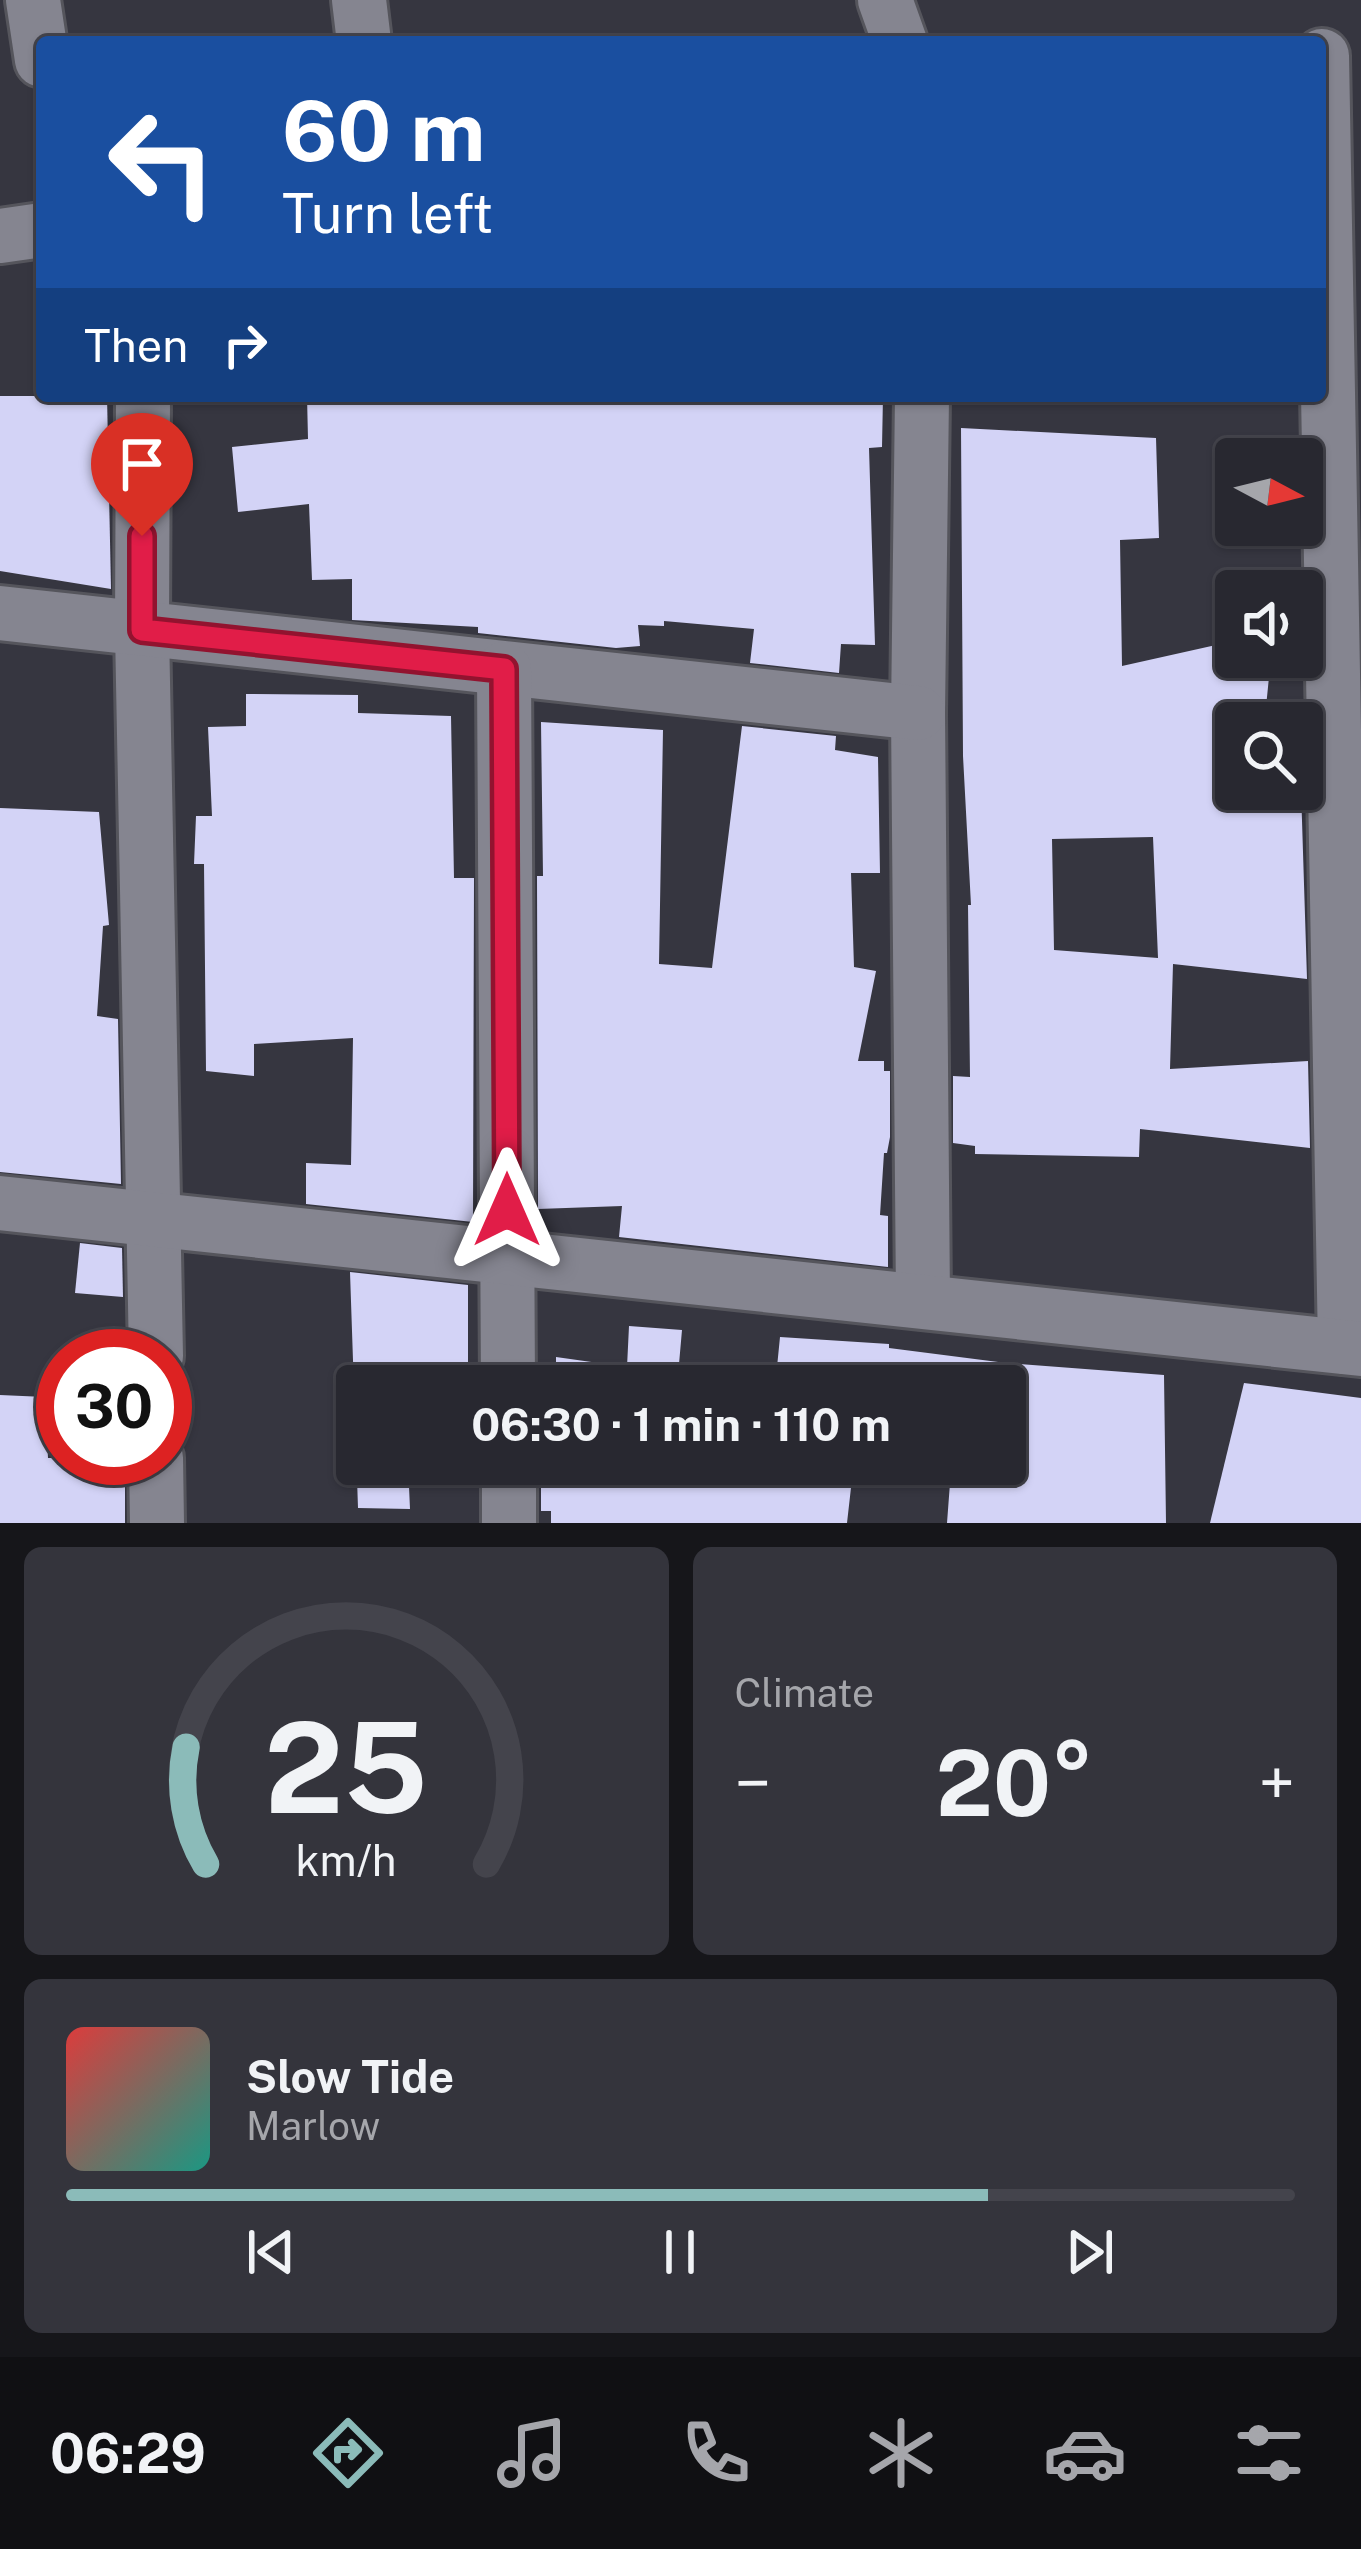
<!DOCTYPE html>
<meta charset="utf-8">
<style>
body{margin:0;font-family:"Public Sans",sans-serif;background:#34343c;color:#f1f3f6;height:100vh;display:flex;flex-direction:column;font-size:45px;white-space:nowrap}
*{box-sizing:border-box;margin:0}
p{font-size:39px;color:#a5a6ab}
.icon{flex:none;width:66px;height:66px;fill:none;stroke:currentColor;stroke-width:2;stroke-linecap:round;stroke-linejoin:round}
.map{position:relative;height:1523px;overflow:hidden}
.sheet{display:flex;flex-direction:column;gap:24px;padding:24px;background:#16161a;flex:1}
.sheet>*{flex:none}
.top-card{position:absolute;left:36px;top:36px;width:1290px;height:366px;border-radius:12px;box-shadow:0 3px 9px #0004,0 0 0 3px #44444c;background:#1a4fa0;color:#fff;overflow:hidden}
.needle{width:78px;rotate:97deg}
.tools{position:absolute;left:1215px;top:438px;display:grid;gap:24px}
.tools a{display:grid;place-items:center;width:108px;height:108px;border-radius:12px;background:#282830;box-shadow:0 3px 9px #0004,0 0 0 3px #44444c;font-size:60px}
.speed{position:absolute;left:36px;top:1329px;display:flex;gap:24px;font-size:60px;font-weight:700;text-align:center}
.speed>*{display:grid;place-content:center;width:156px;height:156px;border-radius:50%;background:#282830;box-shadow:0 3px 9px #0004,0 0 0 3px #44444c;line-height:1}
.speed .limit{border:18px solid #d22;background:#fff;color:#111}
.pin{position:absolute;display:grid;place-items:center;width:102px;height:102px;color:#fff;margin:-123px -51px;border-radius:50% 50% 50% 0;rotate:-45deg;box-shadow:0 0 12px #0007}
.pin .icon{rotate:45deg}
.me{position:absolute;width:132px;margin:-66px;rotate:0deg;stroke-linejoin:round;filter:drop-shadow(0 0 9px #0008)}
.turn{display:flex;align-items:center;gap:42px;height:252px;padding:0 48px;font-size:54px}
.turn .icon{width:156px;height:156px;stroke-width:2.5}
.turn b{display:block;font-size:84px;line-height:102px}
.then{display:flex;align-items:center;height:114px;padding:0 48px;background:#0003;gap:24px;font-size:45px}
.big{font-size:90px;font-weight:700;line-height:1.1}
.sheet .card{flex:1;display:flex;flex-direction:column;justify-content:center;gap:18px;min-width:0;padding:0 42px;border-radius:18px;background:#34343c}
.sheet .dial{align-items:center;gap:0}
.dial svg{height:312px;overflow:visible;fill:none;stroke:#44444c;stroke-width:7;stroke-linecap:round;text-anchor:middle}
.dial text{fill:#f1f3f6;stroke:none}
.song{display:flex;align-items:center;gap:36px}
.cover{width:144px;height:144px;border-radius:18px;background:linear-gradient(135deg,hsl(0 70% 55%),hsl(170 70% 35%))}
.played{height:12px;border-radius:6px;background:linear-gradient(90deg,#8bbbb9 75%,#44444c 75%)}
.keys{display:flex;justify-content:space-around;direction:ltr}
.heat{display:flex;justify-content:space-between;align-items:center;font-size:66px;direction:ltr}
.sheet .tiles{flex:1;display:grid;gap:24px;grid-template-columns:1fr 1fr}
.card:last-child{grid-column:span 2}
.trip{position:absolute;left:336px;top:1365px;width:690px;height:120px;border-radius:12px;background:#282830;box-shadow:0 3px 9px #0004,0 0 0 3px #44444c;font-weight:700;line-height:120px;text-align:center}
.dock{display:flex;height:192px;justify-content:space-around;align-items:center;background:#101013;color:#a5a6ab}
.dock .icon{width:84px;height:84px}
.dock .current{color:#8bbbb9}
.dock b{font-size:54px;color:#f1f3f6}
.map>svg:first-child{display:block}
.building{fill:#d3d3f6;fill-rule:evenodd}
.lines{fill:none;stroke-linecap:round;stroke-linejoin:round}
.minor-casing{stroke:#55555c;stroke-width:60}
.minor{stroke:#858590;stroke-width:54}
.route-casing{stroke:#92132f;stroke-width:30}
.route{stroke:#e11d48;stroke-width:21}
</style>
<div class="map">
<svg width="1361" height="1523" viewBox="0 0 1361 1523">
<rect width="100%" height="100%" fill="#363640"/>
<g class="building">
<path d="M 0,396 L 107,396 L 111,589 L 0,571 Z"/>
<path d="M 307,396 L 883,396 L 882,447 L 869,448 L 875,645 L 841,644 L 839,673 L 750,663 L 754,629 L 664,621 L 664,626 L 638,625 L 640,646 L 616,648 L 478,633 L 478,627 L 352,620 L 352,579 L 312,580 L 309,504 L 238,512 L 232,447 L 308,439 Z"/>
<path d="M 961,428 L 1156,438 L 1159,538 L 1120,540 L 1122,666 L 1216,645 L 1219,657 L 1271,657 L 1266,707 L 1295,704 L 1297,723 L 1236,723 L 1236,789 L 1301,789 L 1307,979 L 1173,964 L 1170,1069 L 1308,1061 L 1310,1148 L 1140,1129 L 1139,1157 L 975,1154 L 975,1146 L 953,1143 L 953,1076 L 970,1077 L 968,905 L 971,905 L 963,756 ZM 1153,837 L 1158,958 L 1054,950 L 1052,839 Z"/>
<path d="M 1254,443 L 1297,445 L 1298,459 L 1254,459 Z"/>
<path d="M 1257,525 L 1299,525 L 1299,540 L 1258,543 Z"/>
<path d="M 246,694 L 358,695 L 358,713 L 451,716 L 454,878 L 474,878 L 473,1222 L 306,1204 L 306,1163 L 351,1165 L 353,1038 L 254,1044 L 254,1076 L 206,1071 L 204,864 L 194,864 L 196,816 L 212,816 L 208,727 L 246,726 Z"/>
<path d="M 541,722 L 663,730 L 659,964 L 712,968 L 742,726 L 836,736 L 835,750 L 878,757 L 880,873 L 851,873 L 854,967 L 876,971 L 858,1061 L 884,1061 L 884,1071 L 890,1071 L 890,1137 L 887,1153 L 884,1153 L 880,1215 L 888,1216 L 888,1267 L 619,1237 L 622,1206 L 538,1209 L 537,876 L 543,876 Z"/>
<path d="M 0,808 L 99,812 L 109,925 L 103,926 L 97,1016 L 118,1019 L 121,1184 L 0,1172 Z"/>
<path d="M 80,1243 L 122,1248 L 123,1297 L 75,1293 Z"/>
<path d="M 350,1272 L 468,1285 L 468,1386 L 357,1386 L 357,1464 L 408,1464 L 410,1509 L 358,1508 Z"/>
<path d="M 629,1326 L 682,1330 L 679,1364 L 777,1367 L 780,1337 L 889,1344 L 889,1348 L 1006,1363 L 1164,1375 L 1166,1523 L 947,1523 L 950,1483 L 911,1473 L 853,1470 L 847,1523 L 551,1523 L 551,1511 L 541,1511 L 541,1464 L 1005,1464 L 1005,1386 L 556,1386 L 556,1357 L 627,1367 Z"/>
<path d="M 1244,1383 L 1361,1398 L 1361,1523 L 1210,1523 Z"/>
<path d="M 0,1395 L 45,1397 L 48,1458 L 125,1458 L 125,1523 L 0,1523 Z"/>
</g>
<g class="lines">
<defs>
<g id="minor">
<path d="M 33,0 L 42,60"/>
<path d="M 359,0 L 364,42"/>
<path d="M 885,0 L 900,42"/>
<path d="M 1322,56 L 1345,1347"/>
<path d="M 0,236 L 42,230"/>
<path d="M 143,396 L 142,630 L 156,1356"/>
<path d="M 922,396 L 918,713 L 923,1301"/>
<path d="M 0,613 L 918,713"/>
<path d="M 504,669 L 508,1386"/>
<path d="M 0,1203 L 1361,1349"/>
<path d="M 156,1458 L 157,1523"/>
<path d="M 509,1464 L 509,1523"/>
</g>
</defs>
<use href="#minor" class="minor-casing"/>
<use href="#minor" class="minor"/>
</g>
<g class="lines">
<defs>
<path id="route" d="M 142,536 L 142,630 L 504,669 L 507,1210"/>
</defs>
<use href="#route" class="route-casing"/>
<use href="#route" class="route"/>
</g>
</svg>
<div class="tools">
<a><svg class="needle" viewBox="-14 -14 28 28"><path d="M0-13l5 13h-10z" fill="#e53935"/><path d="M0 13l5-13h-10z" fill="#a5a6ab"/></svg></a>
<a><svg class="icon" aria-label="sound" viewBox="0 0 24 24"><path d="M4 9h4l5-4v14l-5-4H4zM17 9q2 3 0 6"/></svg></a>
<a><svg class="icon" aria-label="search" viewBox="0 0 24 24"><circle cx="10" cy="10" r="6"/><path d="M15 15l6 6"/></svg></a>
</div>
<div class="speed"><div class="limit">30</div></div>
<div class="pin" style="left:142px;top:536px;background:#d93025"><svg class="icon" aria-label="arrive" viewBox="0 0 24 24"><path d="M6 21V4h12l-3 4 3 4H6"/></svg></div>
<svg class="me" style="left:507px;top:1210px" viewBox="-20 -20 40 40"><path d="M0-17L14 15 0 8-14 15z" fill="#e11d48" stroke="#fff" stroke-width="4"/></svg>
<div class="trip">06:30 · 1 min · 110 m</div>
<div class="top-card">
<div class="turn"><svg class="icon" aria-label="left" viewBox="0 0 24 24"><path d="M17 20v-9H6M10 6l-5 5 5 5"/></svg><div><b>60 m</b>Turn left</div></div>
<div class="then">Then<svg class="icon" aria-label="right" viewBox="0 0 24 24"><path d="M7 20v-9h11M14 6l5 5-5 5"/></svg></div>
</div>
</div>
<section class="sheet">
<div class="tiles">
<div class="card dial"><svg viewBox="0 0 100 80">
<path d="M14 69A42 42 0 1 1 86 69"/>
<path d="M14 69A42 42 0 0 1 9 39" stroke="#8bbbb9"/>
<text x="50" y="56" font-size="32" font-weight="700">25</text>
<text x="50" y="72" font-size="11">km/h</text>
</svg></div>
<div class="card"><p>Climate</p>
<div class="heat"><a>−</a><b class="big">20°</b><a>+</a></div>
</div>
<div class="card">
<div class="song"><i class="cover"></i><div><b>Slow Tide</b><p>Marlow</p></div></div>
<div class="played"></div>
<div class="keys"><svg class="icon" aria-label="previous" viewBox="0 0 24 24"><path d="M18 5L8 12l10 7zM5 5v14"/></svg><svg class="icon" aria-label="pause" viewBox="0 0 24 24"><path d="M8 5v14M16 5v14"/></svg><svg class="icon" aria-label="next" viewBox="0 0 24 24"><path d="M6 5l10 7-10 7zM19 5v14"/></svg></div>
</div>
</div>
</section>
<nav class="dock">
<b>06:29</b>
<svg class="icon current" aria-label="directions" viewBox="0 0 24 24"><path d="M12 3l9 9-9 9-9-9zM9 14v-3h6M13 9l2 2-2 2"/></svg>
<svg class="icon" aria-label="music" viewBox="0 0 24 24"><path d="M9 18V5l10-2v13"/><circle cx="6" cy="18" r="3"/><circle cx="16" cy="16" r="3"/></svg>
<svg class="icon" aria-label="phone" viewBox="0 0 24 24"><path d="M5 4h4l2 5-3 2q2 4 5 5l2-3 5 2v4C11 20 4 13 5 4z"/></svg>
<svg class="icon" aria-label="climate" viewBox="0 0 24 24"><path d="M12 3v18M4 7l16 10M4 17L20 7"/></svg>
<svg class="icon" aria-label="car" viewBox="0 0 24 24"><path d="M5 17H2v-5l4-1 3-4h7l3 4 3 1v5h-3M9 17h6M6 11h13"/><circle cx="7" cy="17" r="2"/><circle cx="17" cy="17" r="2"/></svg>
<svg class="icon" aria-label="filters" viewBox="0 0 24 24"><path d="M4 7h16M4 17h16"/><circle cx="9" cy="7" r="2"/><circle cx="15" cy="17" r="2"/></svg>
</nav>
